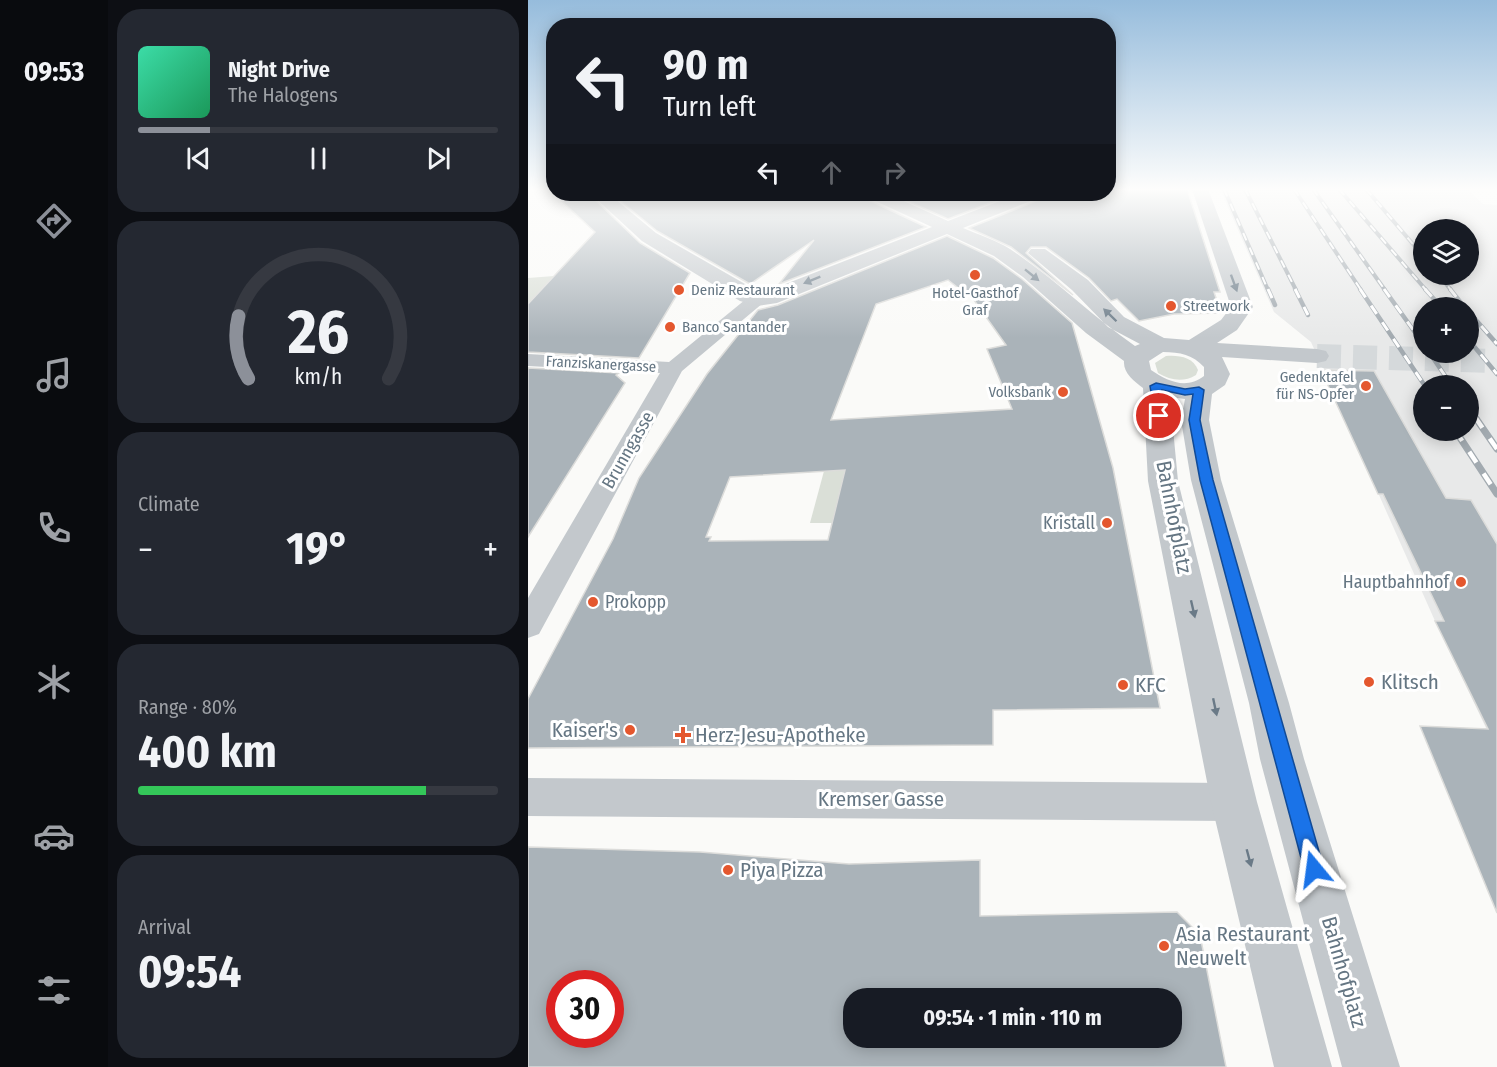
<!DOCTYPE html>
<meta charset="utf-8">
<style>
body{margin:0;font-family:"Fira Sans Condensed",sans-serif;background:#242831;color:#f1f3f6;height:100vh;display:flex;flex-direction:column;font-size:22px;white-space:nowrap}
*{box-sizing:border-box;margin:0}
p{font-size:20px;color:#9ea1a6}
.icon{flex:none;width:33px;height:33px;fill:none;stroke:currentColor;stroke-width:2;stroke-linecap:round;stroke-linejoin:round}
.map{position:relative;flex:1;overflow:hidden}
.panel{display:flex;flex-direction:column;gap:9px;padding:9px;background:#0d0f14;width:420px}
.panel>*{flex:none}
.hud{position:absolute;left:18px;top:18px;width:570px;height:183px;border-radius:24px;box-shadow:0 3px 15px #0003;background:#171b24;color:#f1f3f6;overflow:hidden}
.fabs{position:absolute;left:885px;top:219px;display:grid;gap:12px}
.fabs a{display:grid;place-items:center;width:66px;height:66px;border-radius:50%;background:#171b24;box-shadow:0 3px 15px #0003;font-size:30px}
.speed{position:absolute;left:18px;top:970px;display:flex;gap:12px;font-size:30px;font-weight:700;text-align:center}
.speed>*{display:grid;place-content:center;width:78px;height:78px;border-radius:50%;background:#171b24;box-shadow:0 3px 15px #0003;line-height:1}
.speed .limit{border:9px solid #d22;background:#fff;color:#111}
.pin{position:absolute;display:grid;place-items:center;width:51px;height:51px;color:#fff;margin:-26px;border:3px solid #fff;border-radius:50%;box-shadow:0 2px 6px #0007}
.me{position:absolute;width:66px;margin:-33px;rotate:344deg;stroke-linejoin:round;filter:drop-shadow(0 0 4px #0008)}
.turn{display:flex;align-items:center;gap:21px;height:126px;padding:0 18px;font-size:27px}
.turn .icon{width:78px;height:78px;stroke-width:2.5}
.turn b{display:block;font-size:42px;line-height:51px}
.lanes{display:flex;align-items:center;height:57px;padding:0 18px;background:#0003;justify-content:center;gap:30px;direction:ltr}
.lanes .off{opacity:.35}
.big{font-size:45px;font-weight:700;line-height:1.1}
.panel .card{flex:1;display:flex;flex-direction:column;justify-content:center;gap:9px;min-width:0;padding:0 21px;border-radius:24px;background:#242831}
.panel .dial{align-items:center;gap:0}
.dial svg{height:156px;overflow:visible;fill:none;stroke:#363941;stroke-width:7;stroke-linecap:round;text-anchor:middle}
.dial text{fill:#f1f3f6;stroke:none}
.song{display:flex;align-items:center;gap:18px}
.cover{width:72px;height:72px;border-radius:9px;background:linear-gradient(135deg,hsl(160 70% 55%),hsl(150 70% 35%))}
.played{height:6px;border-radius:3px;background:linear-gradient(90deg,#8c9099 20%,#363941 20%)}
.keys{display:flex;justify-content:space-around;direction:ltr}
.heat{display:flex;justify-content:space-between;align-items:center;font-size:33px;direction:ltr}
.charge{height:9px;border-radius:4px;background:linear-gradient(90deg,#34c759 80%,#363941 0)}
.trip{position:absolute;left:315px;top:988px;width:339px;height:60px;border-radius:24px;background:#171b24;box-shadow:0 3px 15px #0003;font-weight:700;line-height:60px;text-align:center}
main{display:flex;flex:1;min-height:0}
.menu{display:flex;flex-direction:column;width:108px;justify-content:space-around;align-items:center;background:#090b0e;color:#9ea1a6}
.menu .icon{width:42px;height:42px}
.menu .active{color:#8c9099}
.menu b{font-size:27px;color:#f1f3f6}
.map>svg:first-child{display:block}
.built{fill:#e8e9e9;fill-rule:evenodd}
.green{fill:#dadfd7}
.building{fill:#aab3b9;stroke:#dcdcda;stroke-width:1.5;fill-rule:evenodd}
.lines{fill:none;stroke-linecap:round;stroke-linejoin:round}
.minor-tunnel{stroke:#d5d9db;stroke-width:24;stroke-dasharray:24 12;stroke-linecap:butt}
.pedestrian{fill:#c3c8cc;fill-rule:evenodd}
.minor{fill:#c3c8cc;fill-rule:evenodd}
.rail-far2-casing{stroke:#a2aab0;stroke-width:4}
.rail-far1-casing{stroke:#a2aab0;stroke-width:4.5}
.rail-casing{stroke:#a2aab0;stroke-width:7}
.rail-far2{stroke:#fff;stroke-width:2;stroke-dasharray:8;stroke-linecap:butt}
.rail-far1{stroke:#fff;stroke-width:3;stroke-dasharray:10;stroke-linecap:butt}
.rail{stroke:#fff;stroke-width:4.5;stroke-dasharray:13;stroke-linecap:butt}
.oneway{fill:#6a7a87}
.route{fill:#1a73e8;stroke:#114b97;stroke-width:1.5}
.poi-dot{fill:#e4572e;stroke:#fff;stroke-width:2}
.labels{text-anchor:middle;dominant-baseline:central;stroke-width:6;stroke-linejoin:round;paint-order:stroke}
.far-poi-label{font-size:15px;fill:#657683;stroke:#fff;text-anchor:start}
.far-street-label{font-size:15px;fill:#657683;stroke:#fff}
.street-label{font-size:18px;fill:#657683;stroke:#fff}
.poi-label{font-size:18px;fill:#657683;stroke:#fff;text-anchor:end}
.near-street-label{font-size:21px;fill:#657683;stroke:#fff}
.near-poi-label{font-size:21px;fill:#657683;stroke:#fff;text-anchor:start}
</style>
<main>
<nav class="menu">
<b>09:53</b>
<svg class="icon active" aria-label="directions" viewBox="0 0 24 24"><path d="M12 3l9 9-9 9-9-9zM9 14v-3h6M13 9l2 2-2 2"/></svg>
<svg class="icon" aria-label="music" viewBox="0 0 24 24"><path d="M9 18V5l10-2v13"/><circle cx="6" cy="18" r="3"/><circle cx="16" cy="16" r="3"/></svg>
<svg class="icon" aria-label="phone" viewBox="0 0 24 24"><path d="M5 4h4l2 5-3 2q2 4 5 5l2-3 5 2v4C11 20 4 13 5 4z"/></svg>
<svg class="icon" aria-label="climate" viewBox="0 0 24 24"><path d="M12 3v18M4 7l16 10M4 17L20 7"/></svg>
<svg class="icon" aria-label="car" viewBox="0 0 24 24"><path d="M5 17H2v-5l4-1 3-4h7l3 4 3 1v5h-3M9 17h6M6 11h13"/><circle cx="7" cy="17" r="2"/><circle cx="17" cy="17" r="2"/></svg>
<svg class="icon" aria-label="filters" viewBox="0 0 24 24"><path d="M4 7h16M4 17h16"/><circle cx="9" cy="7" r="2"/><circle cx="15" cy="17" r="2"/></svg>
</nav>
<section class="panel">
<div class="card">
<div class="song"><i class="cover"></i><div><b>Night Drive</b><p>The Halogens</p></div></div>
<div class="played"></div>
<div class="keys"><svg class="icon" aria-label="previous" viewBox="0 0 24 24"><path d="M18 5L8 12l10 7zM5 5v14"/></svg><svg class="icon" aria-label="pause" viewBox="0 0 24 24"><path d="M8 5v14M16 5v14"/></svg><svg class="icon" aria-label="next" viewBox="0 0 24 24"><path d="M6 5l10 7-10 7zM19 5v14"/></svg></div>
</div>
<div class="card dial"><svg viewBox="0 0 100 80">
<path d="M14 69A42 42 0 1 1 86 69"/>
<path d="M14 69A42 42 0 0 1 9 37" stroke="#8c9099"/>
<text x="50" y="56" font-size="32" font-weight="700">26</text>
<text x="50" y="72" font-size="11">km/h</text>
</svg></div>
<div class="card"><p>Climate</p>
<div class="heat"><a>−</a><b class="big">19°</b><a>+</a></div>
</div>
<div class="card"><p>Range · 80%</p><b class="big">400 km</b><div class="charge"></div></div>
<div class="card"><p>Arrival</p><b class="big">09:54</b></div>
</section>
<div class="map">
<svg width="969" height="1067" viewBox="0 0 969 1067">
<rect width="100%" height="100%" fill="#fafaf8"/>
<path class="built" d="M 692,189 L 939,189 L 955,204 L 969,205 L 969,774 L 948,728 L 958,728 L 907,621 L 783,342 L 746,312 ZM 896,230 L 940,230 L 940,274 L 896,274 ZM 896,308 L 940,308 L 940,352 L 896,352 ZM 896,386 L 940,386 L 940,430 L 896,430 Z"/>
<g class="green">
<path d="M 26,276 L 0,304 L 0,278 Z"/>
<path d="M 638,356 C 651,355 665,357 670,370 L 668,375 C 655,383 642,380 630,373 L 627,363 Z"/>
<path d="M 339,469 L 340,523 L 282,523 L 296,471 Z"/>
</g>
<g class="building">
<path d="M 580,189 L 659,189 L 692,292 L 686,292 L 693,313 L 646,314 L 611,321 L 589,299 L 583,301 L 561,278 L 518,247 L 503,247 L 498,253 L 545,295 L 483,247 L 441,228 L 511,200 L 514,194 L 580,194 Z"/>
<path d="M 26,194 L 61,194 L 112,243 L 162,273 L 111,358 L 0,352 L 0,304 L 67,232 Z"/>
<path d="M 84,194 L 337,194 L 340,200 L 398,227 L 251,284 L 286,240 L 222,284 L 129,231 Z"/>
<path d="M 364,194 L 485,194 L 420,219 Z"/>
<path d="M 419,236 L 465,258 L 494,279 L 544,323 L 585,468 L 632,708 L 465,710 L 465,745 L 0,748 L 0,699 L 85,539 L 111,478 L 179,374 L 230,310 L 250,305 ZM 420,280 L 446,300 L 478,345 L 459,349 L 484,409 L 303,420 L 348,304 ZM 317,470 L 300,540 L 181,541 L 183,537 L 178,537 L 202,477 Z"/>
<path d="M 0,368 L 91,373 L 88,375 L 97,383 L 0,537 Z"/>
<path d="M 793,370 L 846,371 L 918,498 L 943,500 L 969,544 L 969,913 L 892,726 L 960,729 L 907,621 L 916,621 L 855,494 L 850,494 Z"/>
<path d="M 0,847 L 172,852 L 321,864 L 452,860 L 452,916 L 649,912 L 672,935 L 698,1067 L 0,1067 ZM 32,984 L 82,984 L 82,1035 L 32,1035 ZM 326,999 L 644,999 L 644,1038 L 326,1038 Z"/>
</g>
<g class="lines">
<path class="minor-tunnel" d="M 789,356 L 969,361"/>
<g class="pedestrian">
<path d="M 229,294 L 235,295 L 238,299 L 235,303 L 154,371 L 11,634 L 0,638 L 0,598 L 132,373 L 0,366 L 0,354 L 141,362 L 223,295 Z"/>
<path d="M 0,778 L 706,783 L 719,789 L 725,802 L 719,815 L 706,821 L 0,816 Z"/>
</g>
<path class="minor" d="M 664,189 L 680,189 L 725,307 L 709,330 L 689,343 L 789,349 L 798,351 L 801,356 L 798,361 L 789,363 L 694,357 L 702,374 L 697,385 L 684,394 L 681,420 L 693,480 L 761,703 L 776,759 L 872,1067 L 814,1067 L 732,759 L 721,703 L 663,480 L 653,420 L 657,399 L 642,397 L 650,481 L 729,802 L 804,1067 L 746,1067 L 683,802 L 620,481 L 615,388 C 606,381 595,373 596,361 L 558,333 L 495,277 L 466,256 L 419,234 L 249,303 L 229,306 L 212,301 L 114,241 L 63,194 L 81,194 L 128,233 L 231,292 L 237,292 L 404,227 L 341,198 L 339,194 L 360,194 L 420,221 L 490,194 L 512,194 L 510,198 L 435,228 C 451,235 468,240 482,249 C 526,278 564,316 607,346 L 612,344 L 580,327 L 544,290 L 500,253 L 503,249 L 517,249 L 560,280 L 596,317 L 636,338 L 661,340 L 693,320 L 703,307 ZM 635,352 C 652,352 665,355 676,367 L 676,376 C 658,390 639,381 623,370 L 621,361 Z"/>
<defs>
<g id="rail-far2">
<path d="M 696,189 L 740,290"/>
<path d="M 717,189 L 768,290"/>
<path d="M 766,189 L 833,290"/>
<path d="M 785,189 L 857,290"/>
<path d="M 811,189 L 898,290"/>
<path d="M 838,189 L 896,257"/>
<path d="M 910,274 L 923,290"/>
</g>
<g id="rail-far1">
<path d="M 740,289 L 747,305"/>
<path d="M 767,289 L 780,315"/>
<path d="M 832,289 L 897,386"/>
<path d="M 856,289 L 896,345"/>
<path d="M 897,289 L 914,308"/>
<path d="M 922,289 L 937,308"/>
<path d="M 940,311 L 969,344"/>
<path d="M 940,339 L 969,374"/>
<path d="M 901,352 L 924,386"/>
<path d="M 940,408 L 948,419"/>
</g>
<g id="rail">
<path d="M 947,417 L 969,449"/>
<path d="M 927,430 L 969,494"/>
</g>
</defs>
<use href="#rail-far2" class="rail-far2-casing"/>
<use href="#rail-far1" class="rail-far1-casing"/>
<use href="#rail" class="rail-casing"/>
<use href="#rail-far2" class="rail-far2"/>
<use href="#rail-far1" class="rail-far1"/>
<use href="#rail" class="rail"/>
</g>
<defs><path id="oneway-solid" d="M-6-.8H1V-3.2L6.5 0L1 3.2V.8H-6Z" transform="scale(1.5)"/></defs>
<g class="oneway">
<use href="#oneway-solid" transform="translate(504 275) rotate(39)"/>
<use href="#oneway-solid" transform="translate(284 280) rotate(158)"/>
<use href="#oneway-solid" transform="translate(706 283) rotate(70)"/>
<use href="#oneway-solid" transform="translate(582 315) rotate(-136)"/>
<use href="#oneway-solid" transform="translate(665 609) rotate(77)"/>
<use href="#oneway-solid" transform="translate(687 707) rotate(78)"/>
<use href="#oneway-solid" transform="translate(721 858) rotate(75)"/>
</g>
<linearGradient id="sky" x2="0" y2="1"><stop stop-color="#96bcdc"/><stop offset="0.56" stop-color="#fdfdfc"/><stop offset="1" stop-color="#fdfdfc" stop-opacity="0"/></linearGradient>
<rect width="969" height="338" fill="url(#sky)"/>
<path class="route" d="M 628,383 L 657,389 L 671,387 L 676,390 L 672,420 L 685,480 L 796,869 L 793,876 L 786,879 L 779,876 L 776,869 L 672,480 L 661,420 L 665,394 L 657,395 L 634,390 L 637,416 L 631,419 L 627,418 L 622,386 Z"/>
<g class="poi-dot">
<circle cx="447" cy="275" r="6"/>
<circle cx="151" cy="290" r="6"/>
<circle cx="643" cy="306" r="6"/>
<circle cx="142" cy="327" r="6"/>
<circle cx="838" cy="386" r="6"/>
<circle cx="535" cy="392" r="6"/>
<circle cx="579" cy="523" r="6"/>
<circle cx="933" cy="582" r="6"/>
<circle cx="65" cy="602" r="6"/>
<circle cx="841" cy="682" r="6"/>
<circle cx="595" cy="685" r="6"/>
<circle cx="102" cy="730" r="6"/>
<path d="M152 726h6v6h6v6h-6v6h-6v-6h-6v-6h6z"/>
<circle cx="200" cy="870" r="6"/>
<circle cx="636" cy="946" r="6"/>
</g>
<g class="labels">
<g class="far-poi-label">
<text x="163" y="290">Deniz Restaurant</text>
<text x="447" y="293" text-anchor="middle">Hotel-Gasthof<tspan x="447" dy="17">Graf</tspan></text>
<text x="655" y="306">Streetwork</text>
<text x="154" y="327">Banco Santander</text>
<text x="826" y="377" text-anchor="end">Gedenktafel<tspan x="826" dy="17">für NS-Opfer</tspan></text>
<text x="523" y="392" text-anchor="end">Volksbank</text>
</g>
<g class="far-street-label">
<text transform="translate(73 364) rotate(3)">Franziskanergasse</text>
</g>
<g class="street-label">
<text transform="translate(100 450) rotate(-60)">Brunngasse</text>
</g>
<g class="poi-label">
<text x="567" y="523">Kristall</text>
<text x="921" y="582">Hauptbahnhof</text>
<text x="77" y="602" text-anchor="start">Prokopp</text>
</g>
<g class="near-street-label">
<text transform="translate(646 517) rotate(79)">Bahnhofplatz</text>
<text x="353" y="799">Kremser Gasse</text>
<text transform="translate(816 972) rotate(74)">Bahnhofplatz</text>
</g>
<g class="near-poi-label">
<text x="853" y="682">Klitsch</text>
<text x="607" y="685">KFC</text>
<text x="90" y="730" text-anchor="end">Kaiser's</text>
<text x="167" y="735">Herz-Jesu-Apotheke</text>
<text x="212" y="870">Piya Pizza</text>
<text x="648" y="934">Asia Restaurant<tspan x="648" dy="24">Neuwelt</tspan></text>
</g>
</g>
</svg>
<div class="fabs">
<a><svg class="icon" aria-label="layers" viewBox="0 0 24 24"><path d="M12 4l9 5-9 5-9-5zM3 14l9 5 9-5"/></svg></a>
<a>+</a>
<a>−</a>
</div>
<div class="speed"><div class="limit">30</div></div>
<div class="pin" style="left:631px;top:416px;background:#d93025"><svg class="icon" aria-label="arrive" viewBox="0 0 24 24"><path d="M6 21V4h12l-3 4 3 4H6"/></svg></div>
<svg class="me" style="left:786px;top:869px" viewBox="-20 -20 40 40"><path d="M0-17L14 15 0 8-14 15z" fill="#1a73e8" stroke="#fff" stroke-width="4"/></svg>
<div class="trip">09:54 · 1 min · 110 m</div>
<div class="hud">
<div class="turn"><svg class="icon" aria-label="left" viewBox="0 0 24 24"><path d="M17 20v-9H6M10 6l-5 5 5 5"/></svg><div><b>90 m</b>Turn left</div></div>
<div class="lanes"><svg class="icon" aria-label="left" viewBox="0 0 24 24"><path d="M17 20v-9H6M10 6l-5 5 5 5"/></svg><svg class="icon off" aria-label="ahead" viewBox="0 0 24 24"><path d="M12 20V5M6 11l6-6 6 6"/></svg><svg class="icon off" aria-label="right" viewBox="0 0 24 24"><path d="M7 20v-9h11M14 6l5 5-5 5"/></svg></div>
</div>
</div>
</main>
